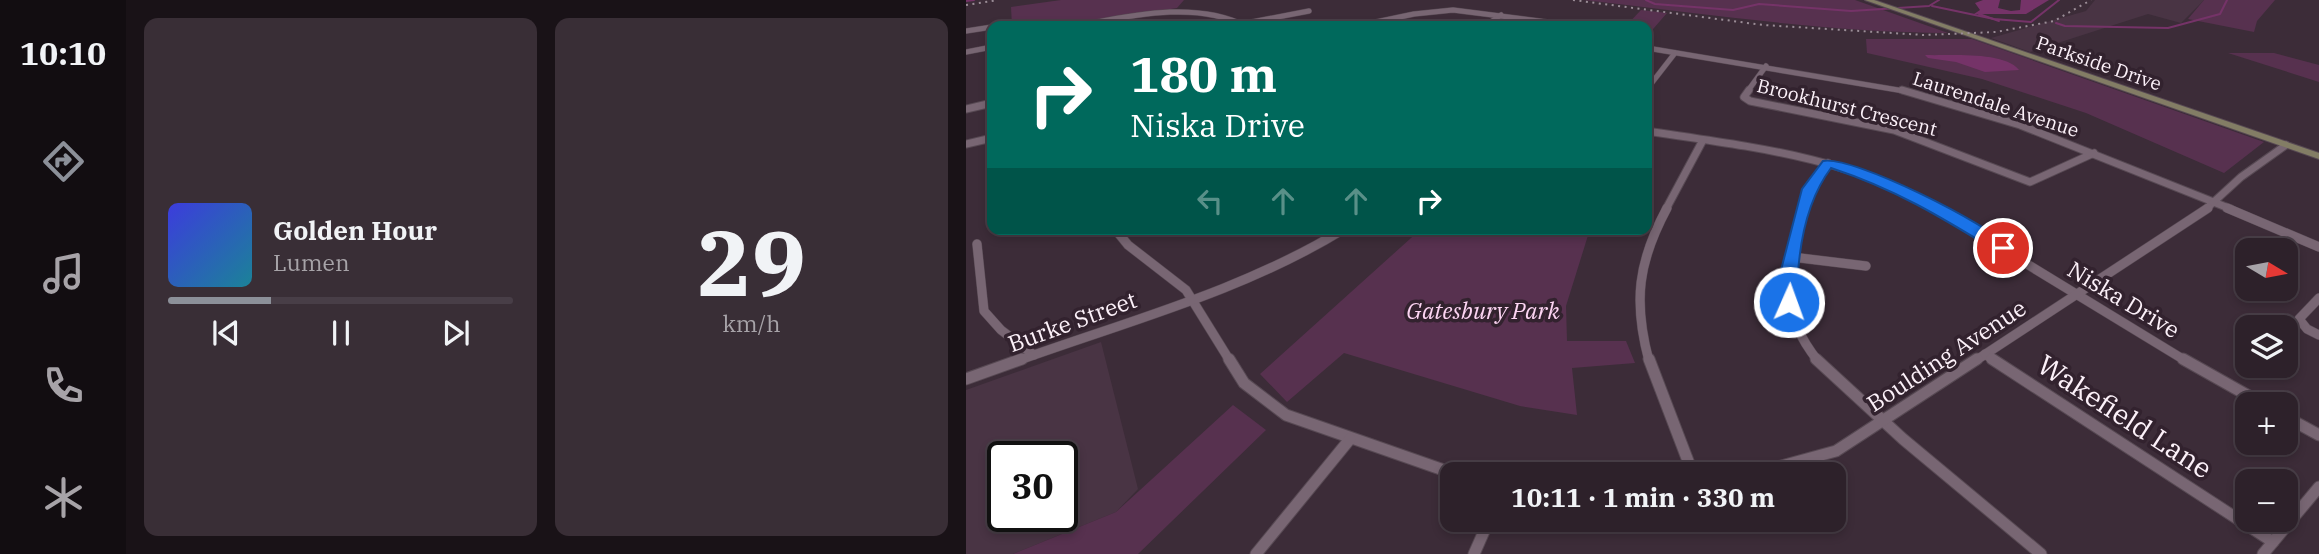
<!DOCTYPE html>
<meta charset="utf-8">
<style>
body{margin:0;font-family:"IBM Plex Serif",serif;background:#392e36;color:#f1f3f6;height:100vh;display:flex;flex-direction:column;font-size:26px;white-space:nowrap}
*{box-sizing:border-box;margin:0}
p{font-size:23px;color:#a7a3a8}
.icon{flex:none;width:38px;height:38px;fill:none;stroke:currentColor;stroke-width:2;stroke-linecap:round;stroke-linejoin:round}
.map{position:relative;flex:1;overflow:hidden}
.details{display:flex;flex-direction:column;gap:18px;padding:18px;background:#191217;width:840px}
.details>*{flex:none}
.hud{position:absolute;left:21px;top:21px;width:665px;height:214px;border-radius:14px;box-shadow:0 4px 10px #0003,0 0 0 2px #483e47;background:#00695c;color:#fff;overflow:hidden}
.needle{width:46px;rotate:100deg}
.tools{position:absolute;left:1269px;top:238px;display:grid;gap:14px}
.tools a{display:grid;place-items:center;width:63px;height:63px;border-radius:14px;background:#2d212a;box-shadow:0 4px 10px #0003,0 0 0 2px #483e47;font-size:35px}
.speed{position:absolute;left:21px;top:441px;display:flex;gap:14px;font-size:35px;font-weight:700;text-align:center}
.speed>*{display:grid;place-content:center;width:91px;height:91px;border-radius:50%;background:#2d212a;box-shadow:0 4px 10px #0003,0 0 0 2px #483e47;line-height:1}
.speed .limit{border:4px solid #111;border-radius:10px;background:#fff;color:#111}
.pin{position:absolute;display:grid;place-items:center;width:60px;height:60px;color:#fff;margin:-30px;border:4px solid #fff;border-radius:50%;box-shadow:0 2px 7px #0007}
.me{position:absolute;width:77px;margin:-38px;rotate:2deg;stroke-linejoin:round;filter:drop-shadow(0 0 5px #0008)}
.turn{display:flex;align-items:center;gap:24px;height:147px;padding:0 28px;font-size:32px}
.turn .icon{width:91px;height:91px;stroke-width:2.5}
.turn b{display:block;font-size:49px;line-height:60px}
.lanes{display:flex;align-items:center;height:66px;padding:0 28px;background:#0003;justify-content:center;gap:35px;direction:ltr}
.lanes .off{opacity:.35}
.details .card{flex:1;display:flex;flex-direction:column;justify-content:center;gap:10px;min-width:0;padding:0 24px;border-radius:14px;background:#392e36}
.details .dial{align-items:center;gap:0}
.dial b{font-size:91px;line-height:1}
.song{display:flex;align-items:center;gap:21px}
.cover{width:84px;height:84px;border-radius:10px;background:linear-gradient(135deg,hsl(240 70% 55%),hsl(190 70% 35%))}
.played{height:7px;border-radius:4px;background:linear-gradient(90deg,#8c9099 30%,#483e47 30%)}
.keys{display:flex;justify-content:space-around;direction:ltr}
.details .tiles{flex:1;display:grid;gap:18px;grid-template-columns:repeat(2,1fr)}
.trip{position:absolute;left:474px;top:462px;width:406px;height:70px;border-radius:14px;background:#2d212a;box-shadow:0 4px 10px #0003,0 0 0 2px #483e47;font-weight:700;line-height:70px;text-align:center}
main{display:flex;flex:1;min-height:0}
.tabs{display:flex;flex-direction:column;width:126px;justify-content:space-around;align-items:center;background:#120d11;color:#a7a3a8}
.tabs .icon{width:49px;height:49px}
.tabs .selected{color:#8c9099}
.tabs b{font-size:32px;color:#f1f3f6}
.map>svg:first-child{display:block}
.built{fill:#493444;fill-rule:evenodd}
.green{fill:#57314f}
.water{fill:#753368}
.lines{fill:none;stroke-linecap:round;stroke-linejoin:round}
.stream{stroke:#753368;stroke-width:2}
.minor-far3-casing{stroke:#574953;stroke-width:6}
.minor-far2-casing{stroke:#574953;stroke-width:9}
.minor-far1-casing{stroke:#574953;stroke-width:10}
.minor-casing{stroke:#574953;stroke-width:13}
.secondary-casing{stroke:#574953;stroke-width:2}
.minor-far3{stroke:#786673;stroke-width:5}
.minor-far2{stroke:#786673;stroke-width:7}
.minor-far1{stroke:#786673;stroke-width:9}
.minor{stroke:#786673;stroke-width:11}
.secondary{fill:#837d65;fill-rule:evenodd}
.rail{stroke:#9b8d97;stroke-width:2;stroke-dasharray:2 4.5;stroke-linecap:butt}
.route{fill:#1a73e8;stroke:#114b97;stroke-width:2}
.labels{text-anchor:middle;dominant-baseline:central;stroke-width:7;stroke-linejoin:round;paint-order:stroke}
.far-street-label{font-size:19px;fill:#fcf1f9;stroke:#32222e}
.street-label{font-size:23px;fill:#fcf1f9;stroke:#32222e}
.park-label{font-size:23px;font-style:italic;fill:#fdd5f3;stroke:#32222e}
.near-street-label{font-size:28px;fill:#fcf1f9;stroke:#32222e}
</style>
<main>
<nav class="tabs">
<b>10:10</b>
<svg class="icon selected" aria-label="directions" viewBox="0 0 24 24"><path d="M12 3l9 9-9 9-9-9zM9 14v-3h6M13 9l2 2-2 2"/></svg>
<svg class="icon" aria-label="music" viewBox="0 0 24 24"><path d="M9 18V5l10-2v13"/><circle cx="6" cy="18" r="3"/><circle cx="16" cy="16" r="3"/></svg>
<svg class="icon" aria-label="phone" viewBox="0 0 24 24"><path d="M5 4h4l2 5-3 2q2 4 5 5l2-3 5 2v4C11 20 4 13 5 4z"/></svg>
<svg class="icon" aria-label="climate" viewBox="0 0 24 24"><path d="M12 3v18M4 7l16 10M4 17L20 7"/></svg>
</nav>
<section class="details">
<div class="tiles">
<div class="card">
<div class="song"><i class="cover"></i><div><b>Golden Hour</b><p>Lumen</p></div></div>
<div class="played"></div>
<div class="keys"><svg class="icon" aria-label="previous" viewBox="0 0 24 24"><path d="M18 5L8 12l10 7zM5 5v14"/></svg><svg class="icon" aria-label="pause" viewBox="0 0 24 24"><path d="M8 5v14M16 5v14"/></svg><svg class="icon" aria-label="next" viewBox="0 0 24 24"><path d="M6 5l10 7-10 7zM19 5v14"/></svg></div>
</div>
<div class="card dial"><b>29</b><p>km/h</p></div>
</div>
</section>
<div class="map">
<svg width="1353" height="554" viewBox="0 0 1353 554">
<rect width="100%" height="100%" fill="#3c2c38"/>
<g class="built">
<path d="M 1129,0 L 1238,0 L 1215,23 L 1182,14 L 1064,52 L 1025,38 L 1120,11 Z"/>
<path d="M 135,342 L 172,489 L 150,512 L 47,554 L 0,554 L 0,390 ZM 37,457 L 96,457 L 96,516 L 37,516 Z"/>
</g>
<g class="green">
<path d="M 95,0 L 218,0 L 211,8 L 101,26 L 46,26 L 45,7 Z"/>
<path d="M 618,0 L 889,0 L 982,33 C 860,32 739,14 618,0 Z"/>
<path d="M 1238,0 L 1309,0 L 1291,21 L 1288,32 L 1222,19 Z"/>
<path d="M 675,10 L 701,13 L 681,36 L 681,26 L 660,26 Z"/>
<path d="M 900,39 L 1006,39 L 1298,142 L 1258,173 L 1120,113 L 1016,79 L 901,53 Z"/>
<path d="M 1262,53 L 1308,53 L 1353,65 L 1353,82 Z"/>
<path d="M 455,229 L 624,229 L 600,306 L 601,341 L 660,341 L 669,363 L 606,368 L 611,415 L 554,406 L 378,353 L 321,402 L 294,374 Z"/>
<path d="M 267,405 L 300,430 L 172,554 L 47,554 L 150,512 Z"/>
</g>
<g class="water">
<path d="M 1017,0 L 1034,0 L 1032,8 L 1045,11 L 1054,10 L 1055,0 L 1083,0 L 1060,14 L 1008,14 L 1014,10 L 1009,3 Z"/>
<path d="M 959,55 C 983,56 1038,51 1053,70 L 1019,72 L 990,62 L 962,58 Z"/>
</g>
<g class="lines">
<g class="stream">
<path d="M 680,0 L 689,4 L 767,10 L 793,4 L 885,11 L 963,6 L 973,0"/>
<path d="M 0,1 L 8,0"/>
<path d="M 966,6 L 1028,19 L 1065,22 L 1093,0"/>
<path d="M 1013,14 L 1033,21"/>
<path d="M 1090,23 L 1099,26 L 1202,28 L 1254,14 L 1261,0"/>
</g>
<defs>
<g id="minor-far3">
<path d="M 28,26 L 41,26"/>
<path d="M 110,26 C 164,16 228,0 280,26"/>
<path d="M 265,26 L 343,11"/>
<path d="M 391,26 L 448,14 L 487,10 L 612,26"/>
<path d="M 519,26 L 535,15"/>
<path d="M 0,31 L 26,27"/>
<path d="M 681,48 L 944,92"/>
<path d="M 0,52 L 26,47"/>
<path d="M 681,89 L 709,53"/>
<path d="M 781,92 L 800,66"/>
</g>
<g id="minor-far2">
<path d="M 783,90 L 778,97 L 784,101 L 928,130 L 1064,182 L 1128,153"/>
<path d="M 936,90 L 1054,125 L 1265,209"/>
<path d="M 0,109 L 26,103"/>
<path d="M 681,131 C 779,146 885,157 972,209"/>
<path d="M 25,139 L 26,156"/>
<path d="M 0,144 L 26,138"/>
<path d="M 700,209 L 737,140"/>
<path d="M 838,209 L 843,189 L 862,163"/>
<path d="M 1240,209 L 1275,177 L 1320,145"/>
</g>
<g id="minor-far1">
<path d="M 838,208 C 823,269 808,306 852,361"/>
<path d="M 969,208 L 1220,361"/>
<path d="M 1261,208 L 1353,247"/>
<path d="M 149,229 L 162,245 L 220,290 L 264,361"/>
<path d="M 11,244 L 18,311 L 35,330 L 68,355"/>
<path d="M 826,257 L 900,266"/>
<path d="M 1353,298 L 1333,319 L 1341,329 L 1353,335"/>
<path d="M 1019,354 L 1029,361"/>
<path d="M 51,361 C 162,321 277,291 378,229"/>
<path d="M 683,361 C 667,301 672,262 701,208"/>
<path d="M 1009,361 L 1242,208"/>
</g>
<g id="minor">
<path d="M 263,359 L 278,383 L 320,415 L 489,474"/>
<path d="M 683,359 L 727,474"/>
<path d="M 850,359 L 937,439 L 1075,554"/>
<path d="M 1026,359 L 1307,542"/>
<path d="M 1217,359 L 1297,404"/>
<path d="M 0,379 L 56,359"/>
<path d="M 1320,417 L 1353,435"/>
<path d="M 786,474 L 870,451 L 1011,359"/>
<path d="M 290,554 L 384,439"/>
<path d="M 508,554 L 523,520"/>
<path d="M 1297,554 L 1353,487"/>
</g>
<path id="secondary" d="M 899,0 L 908,0 L 1353,153 L 1353,159 Z"/>
</defs>
<use href="#minor-far3" class="minor-far3-casing"/>
<use href="#minor-far2" class="minor-far2-casing"/>
<use href="#minor-far1" class="minor-far1-casing"/>
<use href="#minor" class="minor-casing"/>
<use href="#secondary" class="secondary-casing"/>
<use href="#minor-far3" class="minor-far3"/>
<use href="#minor-far2" class="minor-far2"/>
<use href="#minor-far1" class="minor-far1"/>
<use href="#minor" class="minor"/>
<use href="#secondary" class="secondary"/>
<g class="rail">
<path d="M 607,0 L 797,25 L 958,35 L 1030,32 L 1088,21 L 1125,0"/>
<path d="M 0,5 L 32,0"/>
</g>
</g>
<path class="route" d="M 857,161 C 887,155 1024,225 1045,248 L 1037,253 L 1032,252 C 975,217 929,189 865,168 C 838,204 831,257 831,302 L 829,305 L 817,305 L 815,270 L 836,189 Z"/>
<g class="labels">
<g class="far-street-label">
<text transform="translate(1133 63) rotate(19)">Parkside Drive</text>
<text transform="translate(1030 104) rotate(18)">Laurendale Avenue</text>
<text transform="translate(881 107) rotate(14)">Brookhurst Crescent</text>
</g>
<g class="street-label">
<text transform="translate(1158 299) rotate(31)">Niska Drive</text>
<text transform="translate(106 321) rotate(-20)">Burke Street</text>
<text transform="translate(980 355) rotate(-33)">Boulding Avenue</text>
</g>
<g class="park-label">
<text x="517" y="310">Gatesbury Park</text>
</g>
<g class="near-street-label">
<text transform="translate(1159 416) rotate(33)">Wakefield Lane</text>
</g>
</g>
</svg>
<div class="tools">
<a><svg class="needle" viewBox="-14 -14 28 28"><path d="M0-13l5 13h-10z" fill="#e53935"/><path d="M0 13l5-13h-10z" fill="#a7a3a8"/></svg></a>
<a><svg class="icon" aria-label="layers" viewBox="0 0 24 24"><path d="M12 4l9 5-9 5-9-5zM3 14l9 5 9-5"/></svg></a>
<a>+</a>
<a>−</a>
</div>
<div class="speed"><div class="limit">30</div></div>
<div class="pin" style="left:1037px;top:248px;background:#d93025"><svg class="icon" aria-label="arrive" viewBox="0 0 24 24"><path d="M6 21V4h12l-3 4 3 4H6"/></svg></div>
<svg class="me" style="left:823px;top:302px" viewBox="-20 -20 40 40"><circle r="17" fill="#1a73e8" stroke="#fff" stroke-width="3"/><path d="M0-11L8 9 0 5-8 9z" fill="#fff"/></svg>
<div class="trip">10:11 · 1 min · 330 m</div>
<div class="hud">
<div class="turn"><svg class="icon" aria-label="right" viewBox="0 0 24 24"><path d="M7 20v-9h11M14 6l5 5-5 5"/></svg><div><b>180 m</b>Niska Drive</div></div>
<div class="lanes"><svg class="icon off" aria-label="left" viewBox="0 0 24 24"><path d="M17 20v-9H6M10 6l-5 5 5 5"/></svg><svg class="icon off" aria-label="ahead" viewBox="0 0 24 24"><path d="M12 20V5M6 11l6-6 6 6"/></svg><svg class="icon off" aria-label="ahead" viewBox="0 0 24 24"><path d="M12 20V5M6 11l6-6 6 6"/></svg><svg class="icon" aria-label="right" viewBox="0 0 24 24"><path d="M7 20v-9h11M14 6l5 5-5 5"/></svg></div>
</div>
</div>
</main>
